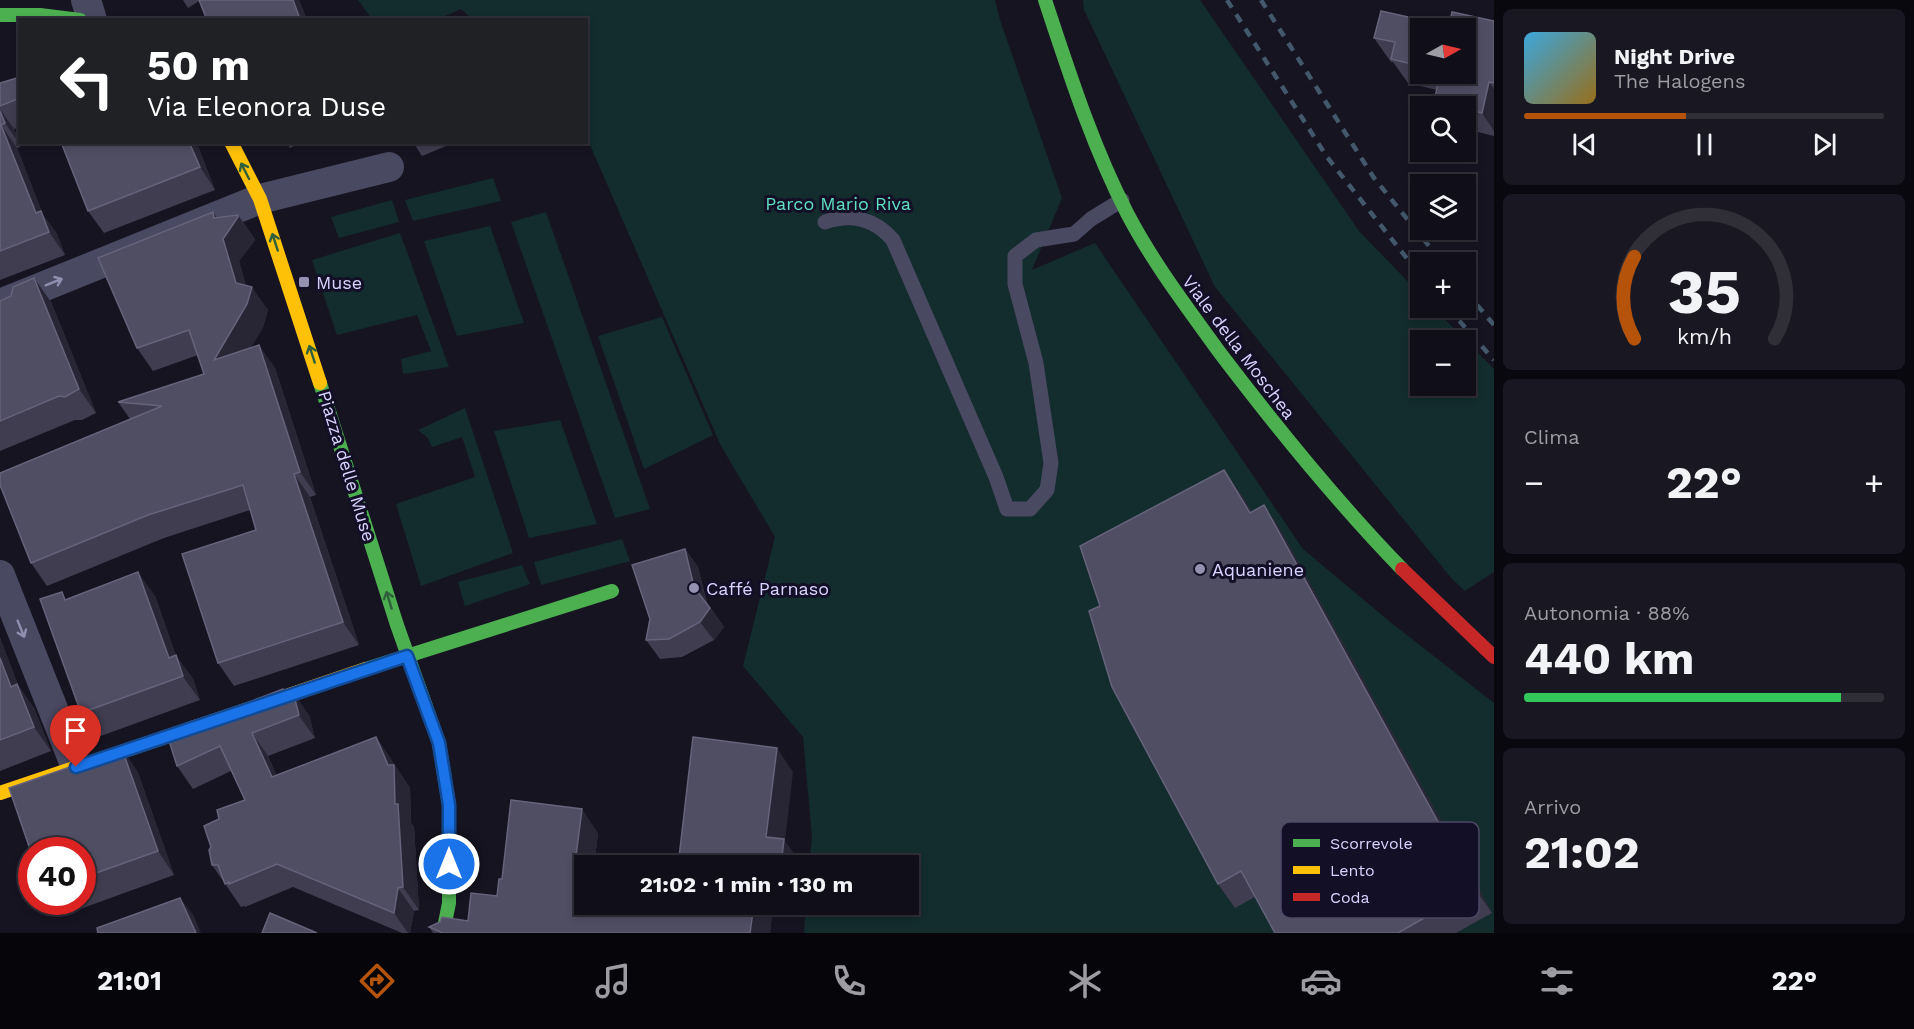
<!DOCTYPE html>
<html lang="it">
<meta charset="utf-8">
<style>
body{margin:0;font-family:"Work Sans",sans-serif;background:#191822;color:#f1f3f6;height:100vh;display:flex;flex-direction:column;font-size:22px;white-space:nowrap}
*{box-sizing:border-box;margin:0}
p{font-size:20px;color:#9c9ca2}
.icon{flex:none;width:33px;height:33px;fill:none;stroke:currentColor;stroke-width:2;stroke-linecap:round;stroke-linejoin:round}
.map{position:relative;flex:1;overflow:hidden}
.drawer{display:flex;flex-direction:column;gap:9px;padding:9px;background:#09080e;width:420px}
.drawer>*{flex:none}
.hud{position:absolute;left:18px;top:18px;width:570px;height:126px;border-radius:0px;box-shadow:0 3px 9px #0003,0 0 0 2px #302f38;background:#202124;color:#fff;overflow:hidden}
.needle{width:39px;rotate:82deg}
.controls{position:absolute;left:1410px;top:18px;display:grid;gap:12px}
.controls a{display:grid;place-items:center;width:66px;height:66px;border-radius:0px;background:#100f19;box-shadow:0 3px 9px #0003,0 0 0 2px #302f38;font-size:30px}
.speed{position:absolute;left:18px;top:837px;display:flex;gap:12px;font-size:30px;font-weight:700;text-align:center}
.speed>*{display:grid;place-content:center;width:78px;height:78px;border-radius:50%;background:#100f19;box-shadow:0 3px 9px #0003,0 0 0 2px #302f38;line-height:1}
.speed .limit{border:9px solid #d22;background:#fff;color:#111}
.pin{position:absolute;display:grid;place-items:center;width:51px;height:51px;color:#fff;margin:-62px -26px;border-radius:50% 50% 50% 0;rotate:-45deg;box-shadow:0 0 6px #0007}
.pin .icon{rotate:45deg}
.me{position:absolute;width:66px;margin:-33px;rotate:0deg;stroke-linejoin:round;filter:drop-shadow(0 0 4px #0008)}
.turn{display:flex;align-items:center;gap:21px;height:126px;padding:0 30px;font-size:27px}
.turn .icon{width:78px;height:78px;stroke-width:2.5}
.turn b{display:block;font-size:42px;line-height:51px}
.big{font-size:45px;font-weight:700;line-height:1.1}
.drawer .widget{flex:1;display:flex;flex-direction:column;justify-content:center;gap:9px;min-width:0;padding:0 21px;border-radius:9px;background:#191822}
.drawer .dial{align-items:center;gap:0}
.dial svg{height:156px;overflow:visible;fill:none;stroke:#302f38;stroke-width:7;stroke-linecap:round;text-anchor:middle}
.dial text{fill:#f1f3f6;stroke:none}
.song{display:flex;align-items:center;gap:18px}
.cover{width:72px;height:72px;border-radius:9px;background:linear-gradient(135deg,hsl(200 70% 55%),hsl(40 70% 35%))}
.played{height:6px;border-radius:3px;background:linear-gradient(90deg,#b45309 45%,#302f38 45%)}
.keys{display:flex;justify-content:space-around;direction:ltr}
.heat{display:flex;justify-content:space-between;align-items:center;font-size:33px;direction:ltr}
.charge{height:9px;border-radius:4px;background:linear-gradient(90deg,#34c759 88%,#302f38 0)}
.trip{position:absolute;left:574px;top:855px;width:345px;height:60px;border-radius:0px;background:#100f19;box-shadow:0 3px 9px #0003,0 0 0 2px #302f38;font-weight:700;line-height:60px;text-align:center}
.menu{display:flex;height:96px;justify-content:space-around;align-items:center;background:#06060a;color:#9c9ca2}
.menu .icon{width:42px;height:42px}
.menu .active{color:#b45309}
.menu b{font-size:27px;color:#f1f3f6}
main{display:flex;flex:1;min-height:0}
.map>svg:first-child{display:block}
.green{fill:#132c2d;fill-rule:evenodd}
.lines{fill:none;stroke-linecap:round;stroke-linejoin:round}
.lane{stroke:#4a4962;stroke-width:15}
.street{stroke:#4a4962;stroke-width:30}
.fast{stroke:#4caf50;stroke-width:14}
.slow{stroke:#ffc107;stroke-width:14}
.jam{stroke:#c62828;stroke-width:14}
.rail{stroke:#43596b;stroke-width:4.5;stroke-dasharray:9 8;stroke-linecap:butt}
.wall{fill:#403d50;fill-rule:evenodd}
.shaded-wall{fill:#282635}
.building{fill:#504e63;stroke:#66637b;stroke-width:1.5}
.oneway{stroke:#305f3b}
.oneway2{stroke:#928eb0}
.route-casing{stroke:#114b97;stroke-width:15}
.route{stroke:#1a73e8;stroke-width:10}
.poi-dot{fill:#9591b1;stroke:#130f26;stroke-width:2}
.labels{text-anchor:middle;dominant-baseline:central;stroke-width:6;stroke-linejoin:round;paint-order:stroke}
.park-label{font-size:18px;fill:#5fe0c0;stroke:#130f26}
.poi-label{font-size:18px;fill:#d9d4ff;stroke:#130f26;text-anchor:start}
.street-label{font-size:18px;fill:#d9d4ff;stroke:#130f26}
.key{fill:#130f26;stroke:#4e4a67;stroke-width:1.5}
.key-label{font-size:16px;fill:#d9d4ff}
</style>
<main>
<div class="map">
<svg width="1494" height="933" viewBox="0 0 1494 933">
<rect width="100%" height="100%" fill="#161421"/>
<g class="green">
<path d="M 358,0 L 995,0 L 1000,20 L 1062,198 L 1032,270 L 1095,243 L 1303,549 L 1389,621 L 1494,703 L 1494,933 L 804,933 L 806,905 L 909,904 L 909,866 L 809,865 L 812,837 L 803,737 L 743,666 L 775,537 L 721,446 L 587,138 L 586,20 L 472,19 L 461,9 L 438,19 L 372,19 Z"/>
<path d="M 1083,0 L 1200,0 L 1359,231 L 1420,294 L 1420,308 L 1434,308 L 1494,369 L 1494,572 L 1465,591 L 1452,579 L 1215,287 L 1084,10 ZM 1466,340 L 1466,386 L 1420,386 L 1420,340 Z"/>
<path d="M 493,178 L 501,201 L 413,221 L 405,200 Z"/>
<path d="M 392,200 L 399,222 L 339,238 L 331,217 Z"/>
<path d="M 546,212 L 650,509 L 615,518 L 511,222 Z"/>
<path d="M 490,226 L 524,323 L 457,336 L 424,241 Z"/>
<path d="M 400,233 L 449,367 L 403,374 L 401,359 L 431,351 L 417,315 L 337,335 L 312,260 Z"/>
<path d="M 662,317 L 713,435 L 644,469 L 598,336 Z"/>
<path d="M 465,408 L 513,553 L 421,586 L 396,504 L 475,477 L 462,437 L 432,447 L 428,438 L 418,430 Z"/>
<path d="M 560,420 L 597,524 L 529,538 L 494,431 Z"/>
<path d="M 622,539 L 630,561 L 541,585 L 534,562 Z"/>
<path d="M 522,565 L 530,584 L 465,606 L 458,582 Z"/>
</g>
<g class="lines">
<path class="lane" d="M 825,222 C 851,213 875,219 893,240 L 996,477 L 1007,509 L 1030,509 L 1047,490 L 1051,463 L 1036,363 L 1015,284 L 1015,256 L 1036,240 L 1074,234 L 1091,219 L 1122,200"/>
<g class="street">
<path d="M 86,0 L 92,20"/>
<path d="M 0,304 L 260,199 L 389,167"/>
<path d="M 0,575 L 76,767"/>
</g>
<g class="fast">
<path d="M 1045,0 C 1069,72 1092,145 1127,213 C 1153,263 1187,307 1220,353 C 1277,428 1336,501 1402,569"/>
<path d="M 0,15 L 40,15 L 80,20"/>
<path d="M 320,383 L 397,625 L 439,743 L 449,805 L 449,903 L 443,933"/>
<path d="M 366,669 L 612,591"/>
</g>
<g class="slow">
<path d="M 231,142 L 260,199 L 320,383"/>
<path d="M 0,793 L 366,669"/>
</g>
<path class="jam" d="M 1402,569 L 1494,657"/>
<g class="rail">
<path d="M 1227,0 L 1327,157 L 1420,275"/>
<path d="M 1261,0 L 1374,178 L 1442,262"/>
<path d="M 1466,292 L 1494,325"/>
<path d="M 1448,308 L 1494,360"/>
</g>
</g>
<g class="wall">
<path d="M 183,0 L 299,0 L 307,20 L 207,20 L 199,1 L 188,8 Z"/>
<path d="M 1381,11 L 1449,26 L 1452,12 L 1494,21 L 1494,136 L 1466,129 L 1466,106 L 1437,106 L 1434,102 L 1437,90 L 1408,83 L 1393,62 L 1391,62 L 1374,38 ZM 1420,28 L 1466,28 L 1466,74 L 1420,74 Z"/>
<path d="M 20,77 L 20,127 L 14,129 L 21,146 L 17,148 L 43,215 L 57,234 L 65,255 L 0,280 L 0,83 Z"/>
<path d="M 286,142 L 302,142 L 290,148 Z"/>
<path d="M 413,142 L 456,142 L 422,156 Z"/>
<path d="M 197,144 L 215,190 L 104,233 L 88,211 Z"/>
<path d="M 213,212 L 217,217 L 238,215 L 254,238 L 255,240 L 239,261 L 246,286 L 268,310 L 263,327 L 251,347 L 275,368 L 316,495 L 310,497 L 359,645 L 234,686 L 218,663 L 256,530 L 250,510 L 164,538 L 47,586 L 31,563 L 130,419 L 118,402 L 204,374 L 198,355 L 153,371 L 137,348 Z"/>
<path d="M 34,278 L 51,302 L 96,413 L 82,420 L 75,420 L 0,451 L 0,301 L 11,296 Z"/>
<path d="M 1241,494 L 1252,512 L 1280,529 L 1492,913 L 1456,933 L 1275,933 L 1255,897 L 1235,908 L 1218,884 L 1100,606 Z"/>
<path d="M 685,549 L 698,567 L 707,603 L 724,627 L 714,640 L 682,657 L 660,659 L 646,640 Z"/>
<path d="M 155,596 L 176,656 L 193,679 L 200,700 L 98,737 L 81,713 L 67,599 Z"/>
<path d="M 0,638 L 18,685 L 34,708 L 51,751 L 0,771 Z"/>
<path d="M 287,694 L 309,715 L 315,738 L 268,756 L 276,775 L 376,737 L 410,788 L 411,823 L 414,827 L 419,910 L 414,911 L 410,933 L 402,933 L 293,887 L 245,907 L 244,906 L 241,907 L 212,865 L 211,847 L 219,819 L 245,800 L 231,771 L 193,789 L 177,766 L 199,726 Z"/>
<path d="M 122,749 L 138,773 L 174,875 L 58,917 L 47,902 L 82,902 L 82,850 Z"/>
<path d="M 598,833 L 594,866 L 585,866 L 585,904 L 673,906 L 673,904 L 773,904 L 770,933 L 433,933 L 429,927 L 468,921 L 497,896 L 502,879 Z"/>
</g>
<g class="shaded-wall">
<path d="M 293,0 L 299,0 L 307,20 L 300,20 Z"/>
<path d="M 1489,82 L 1494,89 L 1494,131 L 1482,113 Z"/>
<path d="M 0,109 L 14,129 L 21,146 L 5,123 Z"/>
<path d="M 1,125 L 17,148 L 43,215 L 57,234 L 65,255 L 36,213 Z"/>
<path d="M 189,142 L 196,142 L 197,144 L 215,190 L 200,167 Z"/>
<path d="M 213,212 L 227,233 L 238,215 L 254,238 L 255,240 L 239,261 L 249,297 L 252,287 L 268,310 L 263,327 L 230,383 L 214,360 L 236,283 Z"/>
<path d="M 34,278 L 51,302 L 96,413 L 79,389 Z"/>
<path d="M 259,345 L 275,368 L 316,495 L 300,472 Z"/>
<path d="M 1224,470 L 1241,494 L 1267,537 L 1250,513 Z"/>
<path d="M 294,474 L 310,497 L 359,645 L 343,622 Z"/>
<path d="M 1264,505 L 1280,529 L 1492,913 L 1475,889 Z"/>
<path d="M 685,549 L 698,567 L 707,605 L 694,587 Z"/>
<path d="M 138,572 L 155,596 L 176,656 L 193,679 L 200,700 L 169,658 Z"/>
<path d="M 710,608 L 724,627 L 714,640 L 700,622 Z"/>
<path d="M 0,638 L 18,685 L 34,708 L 51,751 L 34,727 L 11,687 L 0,658 Z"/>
<path d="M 283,689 L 297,709 L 293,692 L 309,715 L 315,738 L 284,695 Z"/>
<path d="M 252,733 L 268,756 L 288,800 L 272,777 Z"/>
<path d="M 376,737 L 410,788 L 411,823 L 414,827 L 419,910 L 403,887 L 395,804 L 388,765 Z"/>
<path d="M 777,748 L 793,772 L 785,841 L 801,863 L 801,866 L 781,866 L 766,837 Z"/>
<path d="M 122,749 L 138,773 L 174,875 L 158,851 Z"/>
<path d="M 582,809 L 598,833 L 594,866 L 585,866 L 576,856 Z"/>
<path d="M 398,888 L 414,911 L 410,933 L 408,933 L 394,913 Z"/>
<path d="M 180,898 L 194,916 L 201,933 L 196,933 Z"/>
<path d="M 754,904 L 773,904 L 770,933 L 750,933 Z"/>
</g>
<g class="building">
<path d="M 199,0 L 293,0 L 300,19 L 207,20 Z"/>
<path d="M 1381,11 L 1449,26 L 1452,12 L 1494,21 L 1494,83 L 1489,82 L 1482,113 L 1466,109 L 1466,106 L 1453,106 L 1434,102 L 1440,74 L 1466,74 L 1466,28 L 1420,28 L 1420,66 L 1391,59 L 1395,42 L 1374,38 Z"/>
<path d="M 20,77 L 20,98 L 0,106 L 0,83 Z"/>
<path d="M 0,111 L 5,123 L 1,125 L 36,213 L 41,211 L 49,232 L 0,251 Z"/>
<path d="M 61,142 L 189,142 L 200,167 L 88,211 Z"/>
<path d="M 213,212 L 214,218 L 238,215 L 238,217 L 223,239 L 236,283 L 252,287 L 247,304 L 214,360 L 259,345 L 300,472 L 294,474 L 343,622 L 218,663 L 182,554 L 256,530 L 243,485 L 148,515 L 31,563 L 0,485 L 0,473 L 162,406 L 118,402 L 204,374 L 189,330 L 137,348 L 98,258 Z"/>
<path d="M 34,278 L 79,389 L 65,397 L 59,396 L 0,421 L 0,301 L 11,296 L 13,287 Z"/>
<path d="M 1224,470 L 1250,513 L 1264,505 L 1475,889 L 1398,933 L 1275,933 L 1241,871 L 1218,884 L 1112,687 L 1089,611 L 1100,606 L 1080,546 Z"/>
<path d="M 685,549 L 694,587 L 710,608 L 700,622 L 669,639 L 646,640 L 650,619 L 632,565 Z"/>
<path d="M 138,572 L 169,658 L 176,655 L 183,676 L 81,713 L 40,599 L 62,592 L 65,600 Z"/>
<path d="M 0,658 L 11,687 L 17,684 L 34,727 L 0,740 Z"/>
<path d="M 283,689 L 284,695 L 293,692 L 299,715 L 252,733 L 272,777 L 376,737 L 388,765 L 394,765 L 395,804 L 398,804 L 403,887 L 398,888 L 394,913 L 277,864 L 229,884 L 229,882 L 225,884 L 218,865 L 212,865 L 209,850 L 211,847 L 204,826 L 219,819 L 217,810 L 245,800 L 220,746 L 177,766 L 166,731 L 195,720 L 196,727 L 253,706 L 254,700 Z"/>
<path d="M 693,737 L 777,748 L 766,837 L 784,839 L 781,866 L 678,866 Z"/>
<path d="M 122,749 L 158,851 L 82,878 L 82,850 L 32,850 L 32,855 L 9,788 Z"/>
<path d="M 511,800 L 582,809 L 576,856 L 588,858 L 587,866 L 585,866 L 585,882 L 583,895 L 585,896 L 585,904 L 657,904 L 673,906 L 673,904 L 754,904 L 750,933 L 443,933 L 429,927 L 440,922 L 442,917 L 468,921 L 471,893 L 497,896 L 499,879 L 502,879 Z"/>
<path d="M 180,898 L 196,933 L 98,933 L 97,928 Z"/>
<path d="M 270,913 L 317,933 L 262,933 Z"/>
</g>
<defs><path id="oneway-shaft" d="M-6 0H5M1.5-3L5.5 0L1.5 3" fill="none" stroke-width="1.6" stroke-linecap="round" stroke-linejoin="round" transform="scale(1.5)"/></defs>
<g class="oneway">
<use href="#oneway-shaft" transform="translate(245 171) rotate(-117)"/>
<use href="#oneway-shaft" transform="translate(275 242) rotate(-108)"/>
<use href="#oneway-shaft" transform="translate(312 354) rotate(-108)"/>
<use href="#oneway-shaft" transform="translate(389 600) rotate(-107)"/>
</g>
<g class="oneway2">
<use href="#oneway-shaft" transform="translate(54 282) rotate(-22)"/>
<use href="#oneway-shaft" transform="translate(21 629) rotate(68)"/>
</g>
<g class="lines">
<defs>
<path id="route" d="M 76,767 L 407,656 L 439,743 L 449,805 L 449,864"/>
</defs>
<use href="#route" class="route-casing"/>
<use href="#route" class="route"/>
</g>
<g class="poi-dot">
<rect x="298" y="276" width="12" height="12" rx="3"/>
<circle cx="1200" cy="569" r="6"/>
<circle cx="694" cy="588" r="6"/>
</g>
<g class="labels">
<g class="park-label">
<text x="838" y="203">Parco Mario Riva</text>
</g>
<g class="poi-label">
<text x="316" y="282">Muse</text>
<text x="1212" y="569">Aquaniene</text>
<text x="706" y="588">Caffé Parnaso</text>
</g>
<g class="street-label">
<text transform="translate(1239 347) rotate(53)">Viale della Moschea</text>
<text transform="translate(347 466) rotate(73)">Piazza delle Muse</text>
</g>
</g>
<rect x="1281" y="822" width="198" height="96" rx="9" class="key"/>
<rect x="1293" y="839" width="27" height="8" fill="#4caf50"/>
<rect x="1293" y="866" width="27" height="8" fill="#ffc107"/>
<rect x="1293" y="893" width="27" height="8" fill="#c62828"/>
<g class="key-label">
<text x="1330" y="849">Scorrevole</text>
<text x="1330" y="876">Lento</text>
<text x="1330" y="903">Coda</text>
</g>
</svg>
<div class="controls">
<a><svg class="needle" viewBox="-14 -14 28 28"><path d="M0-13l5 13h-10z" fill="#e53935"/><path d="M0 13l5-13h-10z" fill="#9c9ca2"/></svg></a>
<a><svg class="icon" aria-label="search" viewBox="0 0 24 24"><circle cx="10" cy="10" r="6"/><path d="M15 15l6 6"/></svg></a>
<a><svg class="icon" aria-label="layers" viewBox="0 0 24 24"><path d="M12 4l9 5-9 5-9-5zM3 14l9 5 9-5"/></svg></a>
<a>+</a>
<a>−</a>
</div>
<div class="speed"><div class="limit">40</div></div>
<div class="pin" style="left:76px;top:767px;background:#d93025"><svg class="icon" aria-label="arrive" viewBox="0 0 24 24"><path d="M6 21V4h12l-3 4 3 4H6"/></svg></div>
<svg class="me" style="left:449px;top:864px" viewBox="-20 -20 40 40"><circle r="17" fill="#1a73e8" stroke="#fff" stroke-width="3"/><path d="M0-11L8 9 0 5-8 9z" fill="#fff"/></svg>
<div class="trip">21:02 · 1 min · 130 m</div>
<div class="hud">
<div class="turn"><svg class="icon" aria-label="left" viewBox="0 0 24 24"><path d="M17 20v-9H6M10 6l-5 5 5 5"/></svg><div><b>50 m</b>Via Eleonora Duse</div></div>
</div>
</div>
<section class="drawer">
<div class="widget">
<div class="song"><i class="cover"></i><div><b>Night Drive</b><p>The Halogens</p></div></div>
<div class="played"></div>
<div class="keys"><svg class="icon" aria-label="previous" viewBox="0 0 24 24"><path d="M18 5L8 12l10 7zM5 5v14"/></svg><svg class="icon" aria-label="pause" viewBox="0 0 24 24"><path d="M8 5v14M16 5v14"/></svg><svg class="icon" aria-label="next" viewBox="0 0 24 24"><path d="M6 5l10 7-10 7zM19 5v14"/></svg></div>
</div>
<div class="widget dial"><svg viewBox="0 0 100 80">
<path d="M14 69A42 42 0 1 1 86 69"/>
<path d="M14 69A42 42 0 0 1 14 27" stroke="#b45309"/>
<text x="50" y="56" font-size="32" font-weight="700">35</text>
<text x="50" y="72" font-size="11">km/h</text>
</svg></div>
<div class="widget"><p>Clima</p>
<div class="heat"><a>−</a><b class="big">22°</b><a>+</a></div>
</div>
<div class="widget"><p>Autonomia · 88%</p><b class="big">440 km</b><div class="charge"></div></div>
<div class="widget"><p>Arrivo</p><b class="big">21:02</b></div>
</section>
</main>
<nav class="menu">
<b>21:01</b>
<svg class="icon active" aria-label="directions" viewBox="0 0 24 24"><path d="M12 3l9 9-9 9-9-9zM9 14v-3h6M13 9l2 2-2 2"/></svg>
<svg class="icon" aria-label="music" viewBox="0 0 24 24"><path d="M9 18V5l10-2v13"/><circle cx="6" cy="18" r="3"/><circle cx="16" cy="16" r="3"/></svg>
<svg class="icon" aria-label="phone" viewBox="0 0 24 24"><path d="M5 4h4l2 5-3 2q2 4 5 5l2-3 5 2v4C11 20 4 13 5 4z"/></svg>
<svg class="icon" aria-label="climate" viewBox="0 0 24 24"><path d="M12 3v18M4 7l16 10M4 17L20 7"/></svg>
<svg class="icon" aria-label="car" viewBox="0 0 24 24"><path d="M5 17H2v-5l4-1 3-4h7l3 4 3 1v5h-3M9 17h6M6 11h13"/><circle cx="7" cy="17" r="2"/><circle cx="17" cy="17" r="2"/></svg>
<svg class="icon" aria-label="filters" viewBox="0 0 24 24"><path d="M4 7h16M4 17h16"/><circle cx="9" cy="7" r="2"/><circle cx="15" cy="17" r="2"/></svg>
<b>22°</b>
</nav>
